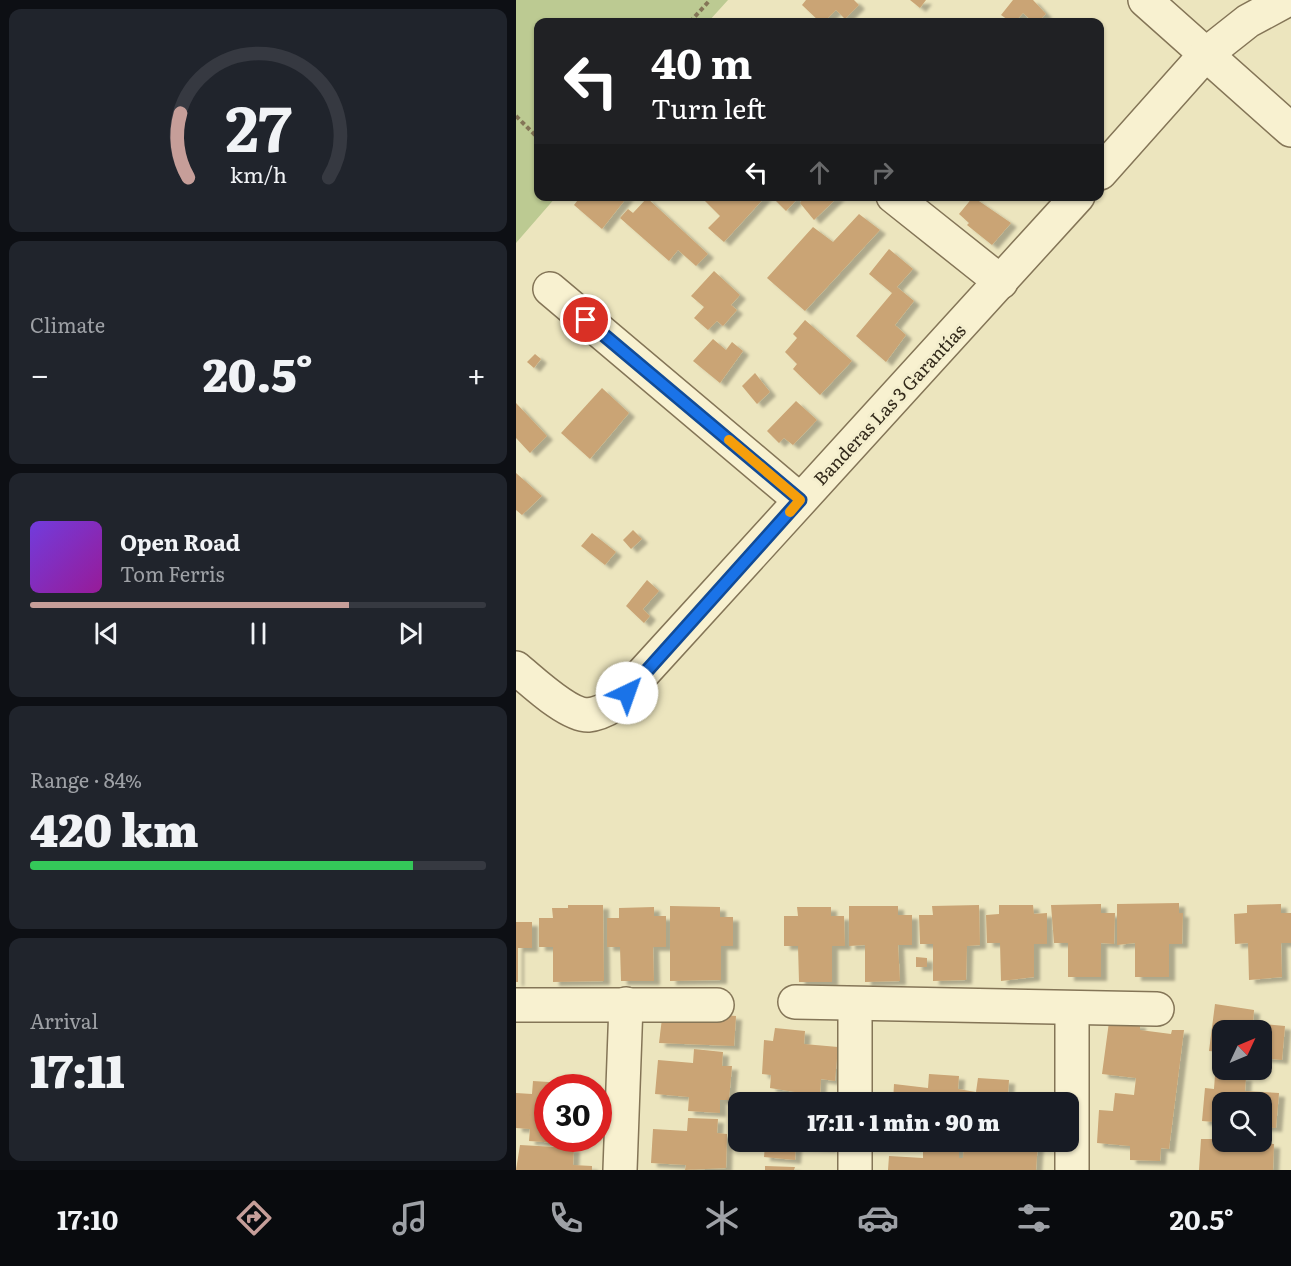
<!DOCTYPE html>
<meta charset="utf-8">
<style>
body{margin:0;font-family:Literata,serif;background:#20242c;color:#f1f3f6;height:100vh;display:flex;flex-direction:column;font-size:22px;white-space:nowrap}
*{box-sizing:border-box;margin:0}
p{font-size:20px;color:#9ea1a6}
.icon{flex:none;width:33px;height:33px;fill:none;stroke:currentColor;stroke-width:2;stroke-linecap:round;stroke-linejoin:round}
.map{position:relative;flex:1;overflow:hidden}
.sheet{display:flex;flex-direction:column;gap:9px;padding:9px;background:#0d0f14;width:516px}
.sheet>*{flex:none}
.guide{position:absolute;left:18px;top:18px;width:570px;height:183px;border-radius:12px;box-shadow:0 2px 4px #0004;background:#202124;color:#fff;overflow:hidden}
.needle{width:39px;rotate:46deg}
.buttons{position:absolute;left:696px;top:1020px;display:grid;gap:12px}
.buttons a{display:grid;place-items:center;width:60px;height:60px;border-radius:12px;background:#171b24;box-shadow:0 2px 4px #0004;font-size:30px}
.speed{position:absolute;left:18px;top:1074px;display:flex;gap:12px;font-size:30px;font-weight:700;text-align:center}
.speed>*{display:grid;place-content:center;width:78px;height:78px;border-radius:50%;background:#171b24;box-shadow:0 2px 4px #0004;line-height:1}
.speed .limit{border:9px solid #d22;background:#fff;color:#111}
.pin{position:absolute;display:grid;place-items:center;width:51px;height:51px;color:#fff;margin:-26px;border:3px solid #fff;border-radius:50%;box-shadow:0 2px 6px #0007}
.me{position:absolute;width:66px;margin:-33px;rotate:42deg;stroke-linejoin:round;filter:drop-shadow(0 0 4px #0008)}
.turn{display:flex;align-items:center;gap:21px;height:126px;padding:0 18px;font-size:27px}
.turn .icon{width:78px;height:78px;stroke-width:2.5}
.turn b{display:block;font-size:42px;line-height:51px}
.lanes{display:flex;align-items:center;height:57px;padding:0 18px;background:#0003;justify-content:center;gap:30px;direction:ltr}
.lanes .off{opacity:.35}
.big{font-size:45px;font-weight:800;line-height:1.1}
.sheet .tile{flex:1;display:flex;flex-direction:column;justify-content:center;gap:9px;min-width:0;padding:0 21px;border-radius:12px;background:#20242c}
.sheet .dial{align-items:center;gap:0}
.dial svg{height:156px;overflow:visible;fill:none;stroke:#363941;stroke-width:7;stroke-linecap:round;text-anchor:middle}
.dial text{fill:#f1f3f6;stroke:none}
.song{display:flex;align-items:center;gap:18px}
.cover{width:72px;height:72px;border-radius:9px;background:linear-gradient(135deg,hsl(260 70% 55%),hsl(300 70% 35%))}
.played{height:6px;border-radius:3px;background:linear-gradient(90deg,#c69e99 70%,#363941 70%)}
.keys{display:flex;justify-content:space-around;direction:ltr}
.heat{display:flex;justify-content:space-between;align-items:center;font-size:33px;direction:ltr}
.charge{height:9px;border-radius:4px;background:linear-gradient(90deg,#34c759 84%,#363941 0)}
.trip{position:absolute;left:212px;top:1092px;width:351px;height:60px;border-radius:12px;background:#171b24;box-shadow:0 2px 4px #0004;font-weight:800;line-height:60px;text-align:center}
.dock{display:flex;height:96px;justify-content:space-around;align-items:center;background:#090b0e;color:#9ea1a6}
.dock .icon{width:42px;height:42px}
.dock .active{color:#c69e99}
.dock b{font-size:27px;color:#f1f3f6}
main{display:flex;flex:1;min-height:0}
.map>svg:first-child{display:block}
.green{fill:#bcca92}
.building{fill:#caa474;filter:url(#shadow)}
.lines{fill:none;stroke-linecap:round;stroke-linejoin:round}
.minor-casing{stroke:#847557;stroke-width:36}
.path{stroke:#847557;stroke-width:4;stroke-dasharray:4.5 3;stroke-linecap:butt}
.minor{stroke:#f8f1d0;stroke-width:33}
.route-casing{stroke:#114b97;stroke-width:15}
.route{stroke:#1a73e8;stroke-width:10}
.slow{stroke:#f59e0b;stroke-width:10}
.labels{text-anchor:middle;dominant-baseline:central;stroke-width:6;stroke-linejoin:round;paint-order:stroke}
.street-label{font-size:18px;fill:#332a1b;stroke:#f4eecd}
</style>
<main>
<section class="sheet">
<div class="tile dial"><svg viewBox="0 0 100 80">
<path d="M14 69A42 42 0 1 1 86 69"/>
<path d="M14 69A42 42 0 0 1 10 36" stroke="#c69e99"/>
<text x="50" y="56" font-size="32" font-weight="700">27</text>
<text x="50" y="72" font-size="11">km/h</text>
</svg></div>
<div class="tile"><p>Climate</p>
<div class="heat"><a>−</a><b class="big">20.5°</b><a>+</a></div>
</div>
<div class="tile">
<div class="song"><i class="cover"></i><div><b>Open Road</b><p>Tom Ferris</p></div></div>
<div class="played"></div>
<div class="keys"><svg class="icon" aria-label="previous" viewBox="0 0 24 24"><path d="M18 5L8 12l10 7zM5 5v14"/></svg><svg class="icon" aria-label="pause" viewBox="0 0 24 24"><path d="M8 5v14M16 5v14"/></svg><svg class="icon" aria-label="next" viewBox="0 0 24 24"><path d="M6 5l10 7-10 7zM19 5v14"/></svg></div>
</div>
<div class="tile"><p>Range · 84%</p><b class="big">420 km</b><div class="charge"></div></div>
<div class="tile"><p>Arrival</p><b class="big">17:11</b></div>
</section>
<div class="map">
<svg width="775" height="1170" viewBox="0 0 775 1170">
<defs>
<filter id="shadow"><feDropShadow dx="6" dy="4" stdDeviation="1.5" flood-color="#0004"/></filter>
</defs>
<rect width="100%" height="100%" fill="#ece5be"/>
<path class="green" d="M 0,0 L 212,0 L 192,22 L 22,22 L 22,196 L 40,197 L 0,243 Z"/>
<g class="building">
<path d="M 290,0 L 338,0 L 343,5 L 329,19 L 320,10 L 308,22 L 304,22 L 286,5 Z"/>
<path d="M 394,0 L 410,0 L 404,8 Z"/>
<path d="M 497,0 L 517,0 L 530,14 L 522,22 L 517,22 L 507,13 L 499,22 L 495,22 L 485,15 Z"/>
<path d="M 65,196 L 112,196 L 86,229 L 58,205 Z"/>
<path d="M 189,196 L 250,196 L 208,242 L 192,228 L 204,216 L 187,199 Z"/>
<path d="M 255,196 L 284,196 L 270,211 Z"/>
<path d="M 289,196 L 323,196 L 298,220 L 284,203 Z"/>
<path d="M 457,197 L 495,223 L 476,245 L 451,225 L 453,223 L 443,214 Z"/>
<path d="M 131,198 L 192,254 L 180,266 L 162,250 L 153,261 L 104,218 L 112,209 L 117,213 Z"/>
<path d="M 343,214 L 364,230 L 289,311 L 251,278 L 297,227 L 317,242 Z"/>
<path d="M 373,249 L 397,269 L 381,287 L 398,301 L 379,325 L 390,335 L 370,362 L 340,336 L 376,293 L 353,274 Z"/>
<path d="M 198,271 L 224,295 L 215,305 L 221,310 L 207,326 L 201,321 L 192,330 L 178,318 L 188,307 L 175,296 Z"/>
<path d="M 289,320 L 336,361 L 304,395 L 277,369 L 281,364 L 269,352 L 281,338 L 277,334 Z"/>
<path d="M 197,339 L 210,350 L 216,342 L 227,351 L 204,383 L 177,361 Z"/>
<path d="M 19,354 L 25,359 L 18,368 L 11,362 Z"/>
<path d="M 239,373 L 254,392 L 241,404 L 226,386 Z"/>
<path d="M 86,388 L 113,413 L 74,459 L 45,433 Z"/>
<path d="M 280,401 L 301,420 L 277,445 L 268,438 L 263,443 L 251,431 Z"/>
<path d="M 0,403 L 31,436 L 14,453 L 0,438 Z"/>
<path d="M 0,473 L 26,496 L 6,515 L 0,510 Z"/>
<path d="M 117,530 L 126,539 L 115,549 L 107,540 Z"/>
<path d="M 76,533 L 100,552 L 89,565 L 65,546 Z"/>
<path d="M 131,580 L 143,591 L 127,609 L 134,616 L 128,623 L 110,606 Z"/>
<path d="M 663,903 L 663,913 L 667,913 L 666,944 L 653,944 L 653,977 L 619,977 L 619,943 L 601,945 L 601,904 Z"/>
<path d="M 585,904 L 585,913 L 599,913 L 598,944 L 585,943 L 585,977 L 552,977 L 552,943 L 538,943 L 535,905 Z"/>
<path d="M 765,904 L 765,913 L 775,913 L 775,943 L 765,943 L 766,977 L 733,980 L 732,943 L 719,944 L 718,914 L 731,913 L 731,905 Z"/>
<path d="M 52,905 L 87,905 L 88,981 L 37,982 L 37,947 L 23,947 L 23,918 L 37,918 L 36,908 L 52,908 Z"/>
<path d="M 463,905 L 464,945 L 451,946 L 450,980 L 417,981 L 417,944 L 404,944 L 403,915 L 417,915 L 416,906 Z"/>
<path d="M 483,905 L 517,905 L 518,914 L 531,913 L 531,944 L 518,944 L 518,977 L 485,981 L 484,943 L 471,943 L 470,915 L 483,914 Z"/>
<path d="M 154,906 L 204,907 L 204,917 L 217,917 L 217,946 L 205,946 L 205,980 L 154,981 Z"/>
<path d="M 333,906 L 382,906 L 382,915 L 396,915 L 396,945 L 382,945 L 384,981 L 349,982 L 349,945 L 333,946 Z"/>
<path d="M 138,907 L 138,916 L 150,916 L 150,947 L 137,947 L 138,981 L 105,981 L 104,947 L 91,947 L 91,918 L 103,918 L 103,908 Z"/>
<path d="M 281,907 L 315,907 L 315,916 L 328,916 L 329,946 L 316,946 L 316,982 L 283,982 L 282,946 L 268,946 L 268,916 L 282,916 Z"/>
<path d="M 0,922 L 16,922 L 16,948 L 2,948 L 2,982 L 0,982 Z"/>
<path d="M 400,957 L 411,958 L 411,967 L 400,967 Z"/>
<path d="M 699,1004 L 738,1010 L 737,1023 L 769,1026 L 766,1060 L 746,1058 L 746,1030 L 706,1030 L 706,1067 L 700,1066 L 703,1052 L 693,1051 Z"/>
<path d="M 147,1010 L 220,1016 L 218,1046 L 143,1043 Z"/>
<path d="M 593,1022 L 624,1024 L 624,1030 L 655,1034 L 656,1030 L 668,1030 L 653,1149 L 645,1148 L 644,1161 L 614,1160 L 614,1146 L 581,1143 L 583,1110 L 597,1111 L 599,1093 L 618,1095 L 620,1078 L 586,1074 Z"/>
<path d="M 259,1028 L 289,1031 L 288,1044 L 322,1047 L 319,1081 L 305,1079 L 304,1096 L 254,1088 L 255,1075 L 246,1074 L 248,1040 L 257,1041 Z"/>
<path d="M 178,1049 L 207,1052 L 206,1066 L 216,1066 L 213,1100 L 204,1100 L 204,1113 L 172,1111 L 173,1097 L 139,1094 L 142,1060 L 177,1063 Z"/>
<path d="M 413,1074 L 443,1076 L 442,1089 L 460,1092 L 462,1078 L 493,1080 L 492,1094 L 526,1097 L 525,1102 L 377,1102 L 378,1084 L 412,1088 Z"/>
<path d="M 699,1075 L 730,1077 L 729,1091 L 763,1093 L 760,1128 L 746,1127 L 746,1102 L 706,1102 L 706,1135 L 698,1135 L 698,1122 L 686,1121 L 689,1088 L 698,1089 Z"/>
<path d="M 17,1081 L 48,1083 L 47,1088 L 32,1088 L 32,1138 L 44,1138 L 43,1143 L 13,1141 L 14,1129 L 0,1128 L 0,1093 L 16,1094 Z"/>
<path d="M 253,1097 L 283,1099 L 283,1102 L 252,1102 Z"/>
<path d="M 172,1118 L 202,1119 L 201,1133 L 211,1134 L 210,1168 L 169,1170 L 170,1165 L 135,1163 L 137,1129 L 171,1131 Z"/>
<path d="M 685,1139 L 696,1139 L 696,1144 L 726,1146 L 726,1142 L 758,1144 L 757,1170 L 683,1170 Z"/>
<path d="M 241,1142 L 314,1142 L 314,1148 L 280,1146 L 279,1160 L 248,1157 L 249,1145 L 241,1144 Z"/>
<path d="M 448,1142 L 522,1142 L 520,1170 L 372,1170 L 373,1156 L 407,1158 L 407,1144 L 443,1145 L 443,1158 L 447,1158 Z"/>
<path d="M 4,1145 L 58,1148 L 57,1165 L 76,1166 L 76,1170 L 0,1170 Z"/>
<path d="M 249,1166 L 279,1167 L 278,1170 L 249,1170 Z"/>
</g>
<g class="lines">
<defs>
<g id="minor">
<path d="M 629,0 L 775,130"/>
<path d="M 584,173 L 689,55 L 732,21 L 771,0"/>
<path d="M 377,196 L 485,282"/>
<path d="M 34,289 L 284,500"/>
<path d="M 0,668 C 16,681 51,715 72,715 C 82,714 90,710 98,705 L 562,196"/>
<path d="M 279,1002 L 641,1009"/>
<path d="M 0,1005 L 201,1005"/>
<path d="M 339,1102 L 339,1004"/>
<path d="M 104,1170 L 110,1004"/>
<path d="M 339,1170 L 339,1142"/>
<path d="M 556,1170 L 556,1008"/>
</g>
</defs>
<use href="#minor" class="minor-casing"/>
<g class="path">
<path d="M 174,22 L 194,0"/>
<path d="M 0,116 L 22,138"/>
</g>
<use href="#minor" class="minor"/>
</g>
<g class="lines">
<defs>
<path id="route" d="M 70,320 L 284,500 L 111,693"/>
</defs>
<use href="#route" class="route-casing"/>
<use href="#route" class="route"/>
<path class="slow" d="M 213,440 L 284,500 L 274,512"/>
</g>
<g class="labels">
<g class="street-label">
<text transform="translate(373 404) rotate(-47)">Banderas Las 3 Garantías</text>
</g>
</g>
</svg>
<div class="buttons">
<a><svg class="needle" viewBox="-14 -14 28 28"><path d="M0-13l5 13h-10z" fill="#e53935"/><path d="M0 13l5-13h-10z" fill="#9ea1a6"/></svg></a>
<a><svg class="icon" aria-label="search" viewBox="0 0 24 24"><circle cx="10" cy="10" r="6"/><path d="M15 15l6 6"/></svg></a>
</div>
<div class="speed"><div class="limit">30</div></div>
<div class="pin" style="left:70px;top:320px;background:#d93025"><svg class="icon" aria-label="arrive" viewBox="0 0 24 24"><path d="M6 21V4h12l-3 4 3 4H6"/></svg></div>
<svg class="me" style="left:111px;top:693px" viewBox="-20 -20 40 40"><circle r="19" fill="#fff"/><path d="M0-13L10 11 0 6-10 11z" fill="#1a73e8"/></svg>
<div class="trip">17:11 · 1 min · 90 m</div>
<div class="guide">
<div class="turn"><svg class="icon" aria-label="left" viewBox="0 0 24 24"><path d="M17 20v-9H6M10 6l-5 5 5 5"/></svg><div><b>40 m</b>Turn left</div></div>
<div class="lanes"><svg class="icon" aria-label="left" viewBox="0 0 24 24"><path d="M17 20v-9H6M10 6l-5 5 5 5"/></svg><svg class="icon off" aria-label="ahead" viewBox="0 0 24 24"><path d="M12 20V5M6 11l6-6 6 6"/></svg><svg class="icon off" aria-label="right" viewBox="0 0 24 24"><path d="M7 20v-9h11M14 6l5 5-5 5"/></svg></div>
</div>
</div>
</main>
<nav class="dock">
<b>17:10</b>
<svg class="icon active" aria-label="directions" viewBox="0 0 24 24"><path d="M12 3l9 9-9 9-9-9zM9 14v-3h6M13 9l2 2-2 2"/></svg>
<svg class="icon" aria-label="music" viewBox="0 0 24 24"><path d="M9 18V5l10-2v13"/><circle cx="6" cy="18" r="3"/><circle cx="16" cy="16" r="3"/></svg>
<svg class="icon" aria-label="phone" viewBox="0 0 24 24"><path d="M5 4h4l2 5-3 2q2 4 5 5l2-3 5 2v4C11 20 4 13 5 4z"/></svg>
<svg class="icon" aria-label="climate" viewBox="0 0 24 24"><path d="M12 3v18M4 7l16 10M4 17L20 7"/></svg>
<svg class="icon" aria-label="car" viewBox="0 0 24 24"><path d="M5 17H2v-5l4-1 3-4h7l3 4 3 1v5h-3M9 17h6M6 11h13"/><circle cx="7" cy="17" r="2"/><circle cx="17" cy="17" r="2"/></svg>
<svg class="icon" aria-label="filters" viewBox="0 0 24 24"><path d="M4 7h16M4 17h16"/><circle cx="9" cy="7" r="2"/><circle cx="15" cy="17" r="2"/></svg>
<b>20.5°</b>
</nav>
